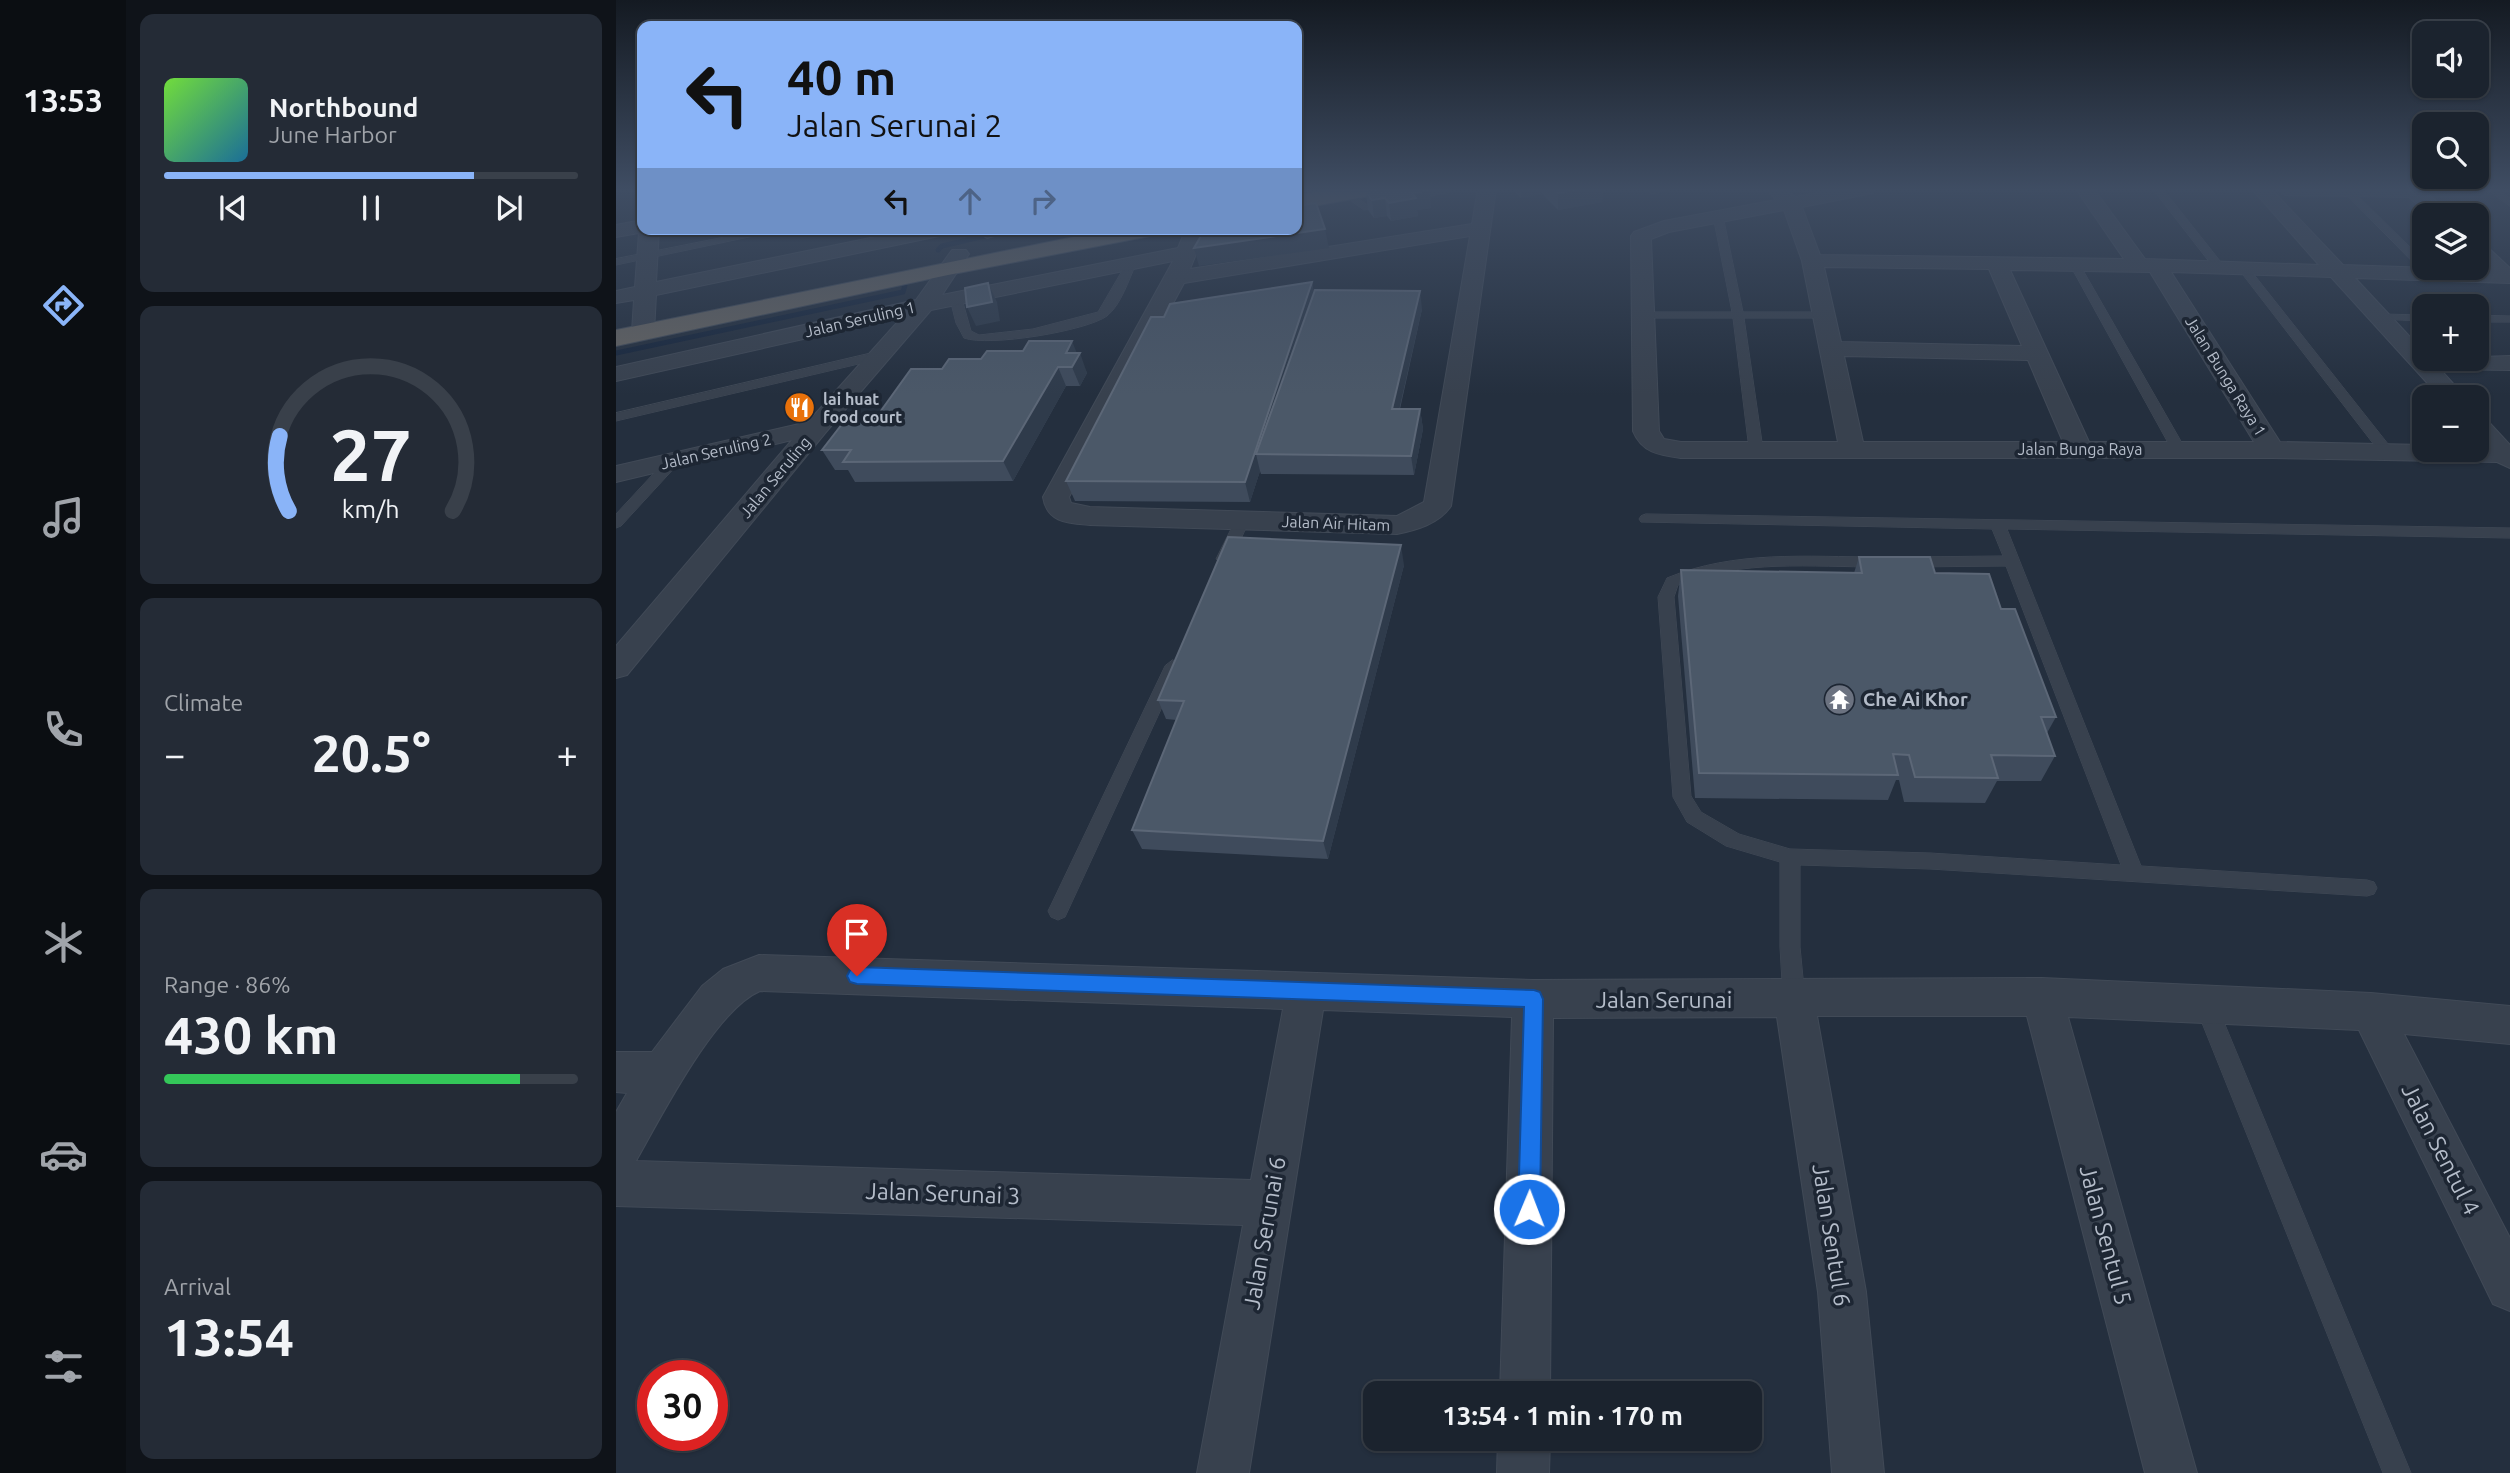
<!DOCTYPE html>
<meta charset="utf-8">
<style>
body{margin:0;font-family:Ubuntu,sans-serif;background:#242b36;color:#f1f3f6;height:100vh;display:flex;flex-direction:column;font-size:26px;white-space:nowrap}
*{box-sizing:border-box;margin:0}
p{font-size:23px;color:#a0a4aa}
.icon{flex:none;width:38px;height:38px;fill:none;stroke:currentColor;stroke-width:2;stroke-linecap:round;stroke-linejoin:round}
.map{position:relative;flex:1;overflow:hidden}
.details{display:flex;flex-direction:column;gap:14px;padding:14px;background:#0f1319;width:490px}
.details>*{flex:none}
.guide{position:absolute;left:21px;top:21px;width:665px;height:214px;border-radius:14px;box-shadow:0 2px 5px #0004,0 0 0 2px #39404a;background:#8ab4f8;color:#111;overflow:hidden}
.buttons{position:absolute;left:1796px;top:21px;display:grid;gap:14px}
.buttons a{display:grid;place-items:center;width:77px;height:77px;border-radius:14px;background:#1b232e;box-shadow:0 2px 5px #0004,0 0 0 2px #39404a;font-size:35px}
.speed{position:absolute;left:21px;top:1360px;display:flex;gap:14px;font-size:35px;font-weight:700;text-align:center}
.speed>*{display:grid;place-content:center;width:91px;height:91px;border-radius:50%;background:#1b232e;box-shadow:0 2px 5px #0004,0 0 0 2px #39404a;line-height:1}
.speed .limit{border:10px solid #d22;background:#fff;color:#111}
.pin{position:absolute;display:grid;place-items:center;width:60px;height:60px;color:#fff;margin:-72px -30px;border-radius:50% 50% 50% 0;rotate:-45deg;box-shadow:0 0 7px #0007}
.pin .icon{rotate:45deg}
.me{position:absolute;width:77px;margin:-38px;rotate:1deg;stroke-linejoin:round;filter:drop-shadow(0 0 5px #0008)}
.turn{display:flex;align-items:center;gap:24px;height:147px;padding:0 35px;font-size:32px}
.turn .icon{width:91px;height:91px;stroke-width:2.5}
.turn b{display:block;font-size:49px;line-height:60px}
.lanes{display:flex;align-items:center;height:66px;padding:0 35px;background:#0003;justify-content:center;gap:35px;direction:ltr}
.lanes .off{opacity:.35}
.big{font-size:52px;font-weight:700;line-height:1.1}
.details .tile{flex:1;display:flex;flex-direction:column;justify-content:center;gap:10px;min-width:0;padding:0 24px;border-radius:14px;background:#242b36}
.details .dial{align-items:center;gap:0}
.dial svg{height:182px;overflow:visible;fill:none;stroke:#39404a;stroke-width:7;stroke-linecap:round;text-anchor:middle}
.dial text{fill:#f1f3f6;stroke:none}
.song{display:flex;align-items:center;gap:21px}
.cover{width:84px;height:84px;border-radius:10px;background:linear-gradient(135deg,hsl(100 70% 55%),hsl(200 70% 35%))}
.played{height:7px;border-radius:4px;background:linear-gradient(90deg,#8ab4f8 75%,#39404a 75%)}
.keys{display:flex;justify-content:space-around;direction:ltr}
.heat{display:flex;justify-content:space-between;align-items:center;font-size:38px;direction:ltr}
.charge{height:10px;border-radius:5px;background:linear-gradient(90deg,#34c759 86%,#39404a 0)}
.trip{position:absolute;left:747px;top:1381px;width:399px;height:70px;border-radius:14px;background:#1b232e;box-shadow:0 2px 5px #0004,0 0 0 2px #39404a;font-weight:700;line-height:70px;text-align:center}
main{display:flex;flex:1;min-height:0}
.menu{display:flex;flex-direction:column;width:126px;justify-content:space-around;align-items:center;background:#0b0e12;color:#a0a4aa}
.menu .icon{width:49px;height:49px}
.menu .active{color:#8ab4f8}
.menu b{font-size:32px;color:#f1f3f6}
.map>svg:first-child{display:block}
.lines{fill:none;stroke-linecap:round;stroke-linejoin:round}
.stream{stroke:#17263c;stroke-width:5}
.service-casing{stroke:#414a57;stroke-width:1}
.minor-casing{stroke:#414a57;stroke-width:2}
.trunk-casing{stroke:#434c59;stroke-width:2}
.service{fill:#38414e;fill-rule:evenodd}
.minor{fill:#38414e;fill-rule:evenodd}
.trunk{fill:#656462;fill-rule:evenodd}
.wall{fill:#3f4b5c}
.shaded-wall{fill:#2f3b4b}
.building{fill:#4b5868;stroke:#5c6777;stroke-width:2}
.route{fill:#1a73e8;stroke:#114b97;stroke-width:2}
.labels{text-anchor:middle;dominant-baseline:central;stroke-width:7;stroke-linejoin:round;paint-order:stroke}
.far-street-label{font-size:16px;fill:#b4bcc9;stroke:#1d2633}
.far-poi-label{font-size:16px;font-weight:bold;fill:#b4bcc9;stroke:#1d2633;text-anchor:start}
.poi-label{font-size:19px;font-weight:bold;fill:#b4bcc9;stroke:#1d2633;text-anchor:start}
.near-street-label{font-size:23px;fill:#b4bcc9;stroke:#1d2633}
</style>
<main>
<nav class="menu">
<b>13:53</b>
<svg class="icon active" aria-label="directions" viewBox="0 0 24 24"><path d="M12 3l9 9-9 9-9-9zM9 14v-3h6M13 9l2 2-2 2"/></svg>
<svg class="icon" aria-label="music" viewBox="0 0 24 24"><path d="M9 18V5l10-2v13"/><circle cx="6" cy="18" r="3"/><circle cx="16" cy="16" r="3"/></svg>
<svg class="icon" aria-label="phone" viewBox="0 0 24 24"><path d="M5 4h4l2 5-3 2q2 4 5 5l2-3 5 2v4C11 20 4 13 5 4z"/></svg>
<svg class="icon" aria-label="climate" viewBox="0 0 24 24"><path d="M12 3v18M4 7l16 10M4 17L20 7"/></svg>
<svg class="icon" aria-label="car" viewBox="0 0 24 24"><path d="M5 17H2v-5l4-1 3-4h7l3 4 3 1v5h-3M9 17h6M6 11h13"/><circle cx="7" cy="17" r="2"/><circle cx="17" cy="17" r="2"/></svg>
<svg class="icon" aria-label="filters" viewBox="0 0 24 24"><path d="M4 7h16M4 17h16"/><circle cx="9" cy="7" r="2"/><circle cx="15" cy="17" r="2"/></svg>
</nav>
<section class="details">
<div class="tile">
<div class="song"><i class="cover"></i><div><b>Northbound</b><p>June Harbor</p></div></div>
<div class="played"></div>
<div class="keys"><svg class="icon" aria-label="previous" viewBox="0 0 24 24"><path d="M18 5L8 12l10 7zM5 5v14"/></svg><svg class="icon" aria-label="pause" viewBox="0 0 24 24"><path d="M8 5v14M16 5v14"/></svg><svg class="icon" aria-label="next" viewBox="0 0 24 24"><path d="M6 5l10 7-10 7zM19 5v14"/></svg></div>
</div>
<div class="tile dial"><svg viewBox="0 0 100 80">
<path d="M14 69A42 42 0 1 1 86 69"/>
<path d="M14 69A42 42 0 0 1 10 36" stroke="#8ab4f8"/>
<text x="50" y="56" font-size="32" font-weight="700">27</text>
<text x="50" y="72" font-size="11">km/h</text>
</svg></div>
<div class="tile"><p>Climate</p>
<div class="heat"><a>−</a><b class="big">20.5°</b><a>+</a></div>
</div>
<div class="tile"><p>Range · 86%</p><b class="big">430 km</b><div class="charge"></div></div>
<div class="tile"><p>Arrival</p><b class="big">13:54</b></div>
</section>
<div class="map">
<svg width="1894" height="1473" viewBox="0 0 1894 1473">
<rect width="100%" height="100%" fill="#242f3e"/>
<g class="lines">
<g class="stream">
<path d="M 322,250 L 326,246 L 377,234"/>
<path d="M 0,353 L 287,292 L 289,285"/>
</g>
<defs>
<g id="service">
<path d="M 824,189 L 834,189 L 834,192 L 748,210 L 725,194 L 734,192 L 750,204 Z"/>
<path d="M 1033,189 L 1055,189 L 1036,194 L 1031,191 Z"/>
<path d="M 1537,189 L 1547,189 L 1608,266 L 1608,270 L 1600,270 Z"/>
<path d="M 1725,189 L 1735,189 L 1808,261 L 1808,268 L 1812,269 L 1804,269 Z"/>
<path d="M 1871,189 L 1882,189 L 1894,198 L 1894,206 Z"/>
<path d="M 1102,213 L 1107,216 L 1127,312 L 1209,312 L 1215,315 L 1209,318 L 1128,318 L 1147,449 L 1140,453 L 1133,449 L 1117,318 L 1027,318 L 1021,315 L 1027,312 L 1116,312 L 1097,216 Z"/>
<path d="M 149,229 L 171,229 L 0,265 L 0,259 Z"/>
<path d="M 515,261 L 520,264 C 513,279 505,305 491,316 C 470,331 373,347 348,338 L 340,323 L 334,299 L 340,296 L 346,299 L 355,331 L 363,335 L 417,329 L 482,312 L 510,264 Z"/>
<path d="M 1455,263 L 1464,265 L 1570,450 L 1568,453 L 1563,454 L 1556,450 L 1454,265 Z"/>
<path d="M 1624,267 L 1632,267 L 1776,449 L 1776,455 L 1766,455 L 1624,271 Z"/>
<path d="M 1765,314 L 1808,315 L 1808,321 L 1761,319 L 1761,315 Z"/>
<path d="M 1860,315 L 1894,316 L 1894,322 L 1860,322 Z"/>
<path d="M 264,351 L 268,352 L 268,358 L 0,421 L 0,413 Z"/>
<path d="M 57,457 L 64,461 L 62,464 L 5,526 L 0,528 L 0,514 L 52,458 Z"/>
<path d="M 1030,514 L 1894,528 L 1894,538 L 1391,529 L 1525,866 L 1751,880 L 1758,882 L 1761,888 L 1758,894 L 1751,896 L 1314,869 L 1184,865 L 1184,947 L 1189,999 L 1185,1006 L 1178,1009 L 1171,1006 L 1167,999 L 1164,947 L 1164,862 L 1110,846 L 1071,822 L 1057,797 L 1042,597 L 1051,578 C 1119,550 1191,557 1263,557 L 1271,562 L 1263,567 C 1196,567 1125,559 1062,585 L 1058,597 L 1075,796 L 1085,812 L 1123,834 L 1174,849 L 1314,853 L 1505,865 L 1390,566 L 1291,567 L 1283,562 L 1291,557 L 1387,556 L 1376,529 L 1025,522 L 1023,519 L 1025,516 Z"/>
<path d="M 626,516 L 633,521 L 616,559 L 608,564 L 603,562 L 600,559 L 619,521 Z"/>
<path d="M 557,660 L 565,666 L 449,917 L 442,920 L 435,917 L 432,911 L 435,905 L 549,666 Z"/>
<path d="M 1589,993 L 1597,996 L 1600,1003 L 1795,1473 L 1767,1473 L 1578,1003 L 1581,996 Z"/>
</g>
<g id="minor">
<path d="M 862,189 L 880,189 L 835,506 C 823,524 800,530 781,534 L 474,525 C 452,523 431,523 427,497 L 557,261 L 315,310 L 210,432 L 11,675 L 0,678 L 0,646 L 176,440 L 0,482 L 0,466 L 192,422 L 286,317 L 0,381 L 0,367 L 300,300 L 336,250 L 350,250 L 353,254 L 326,295 L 562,248 L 570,229 L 590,229 L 574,269 L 856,224 ZM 854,236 L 808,502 L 781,516 L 474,507 L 455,503 L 453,497 L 568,283 Z"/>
<path d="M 1151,189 L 1169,189 L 1179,197 L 1222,189 L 1259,189 L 1257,193 L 1186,207 L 1204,255 L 1508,259 L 1460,189 L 1478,189 L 1529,259 L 1703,265 L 1636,189 L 1655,189 L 1727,265 L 1873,270 L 1860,258 L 1860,241 L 1867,243 L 1894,268 L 1894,283 L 1739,278 L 1808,352 L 1808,359 L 1894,356 L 1894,370 L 1824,369 L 1849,397 L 1824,397 L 1715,277 L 1555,272 L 1664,442 L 1808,445 L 1808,450 L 1860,450 L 1860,446 L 1867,446 L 1860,438 L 1860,416 L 1869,418 L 1894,445 L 1894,468 L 1881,462 L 1656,458 L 1065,458 C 1044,455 1026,453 1017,431 L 1015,236 L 1018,232 L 1048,221 L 1160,200 ZM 1168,210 L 1186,261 L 1222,442 L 1065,442 L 1048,439 L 1043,431 L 1035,239 L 1053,232 ZM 1208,267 L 1373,269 L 1406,346 L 1225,342 ZM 1394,270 L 1534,272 L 1638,442 L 1473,442 ZM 1228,356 L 1412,360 L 1447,442 L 1247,442 Z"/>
<path d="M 1660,189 L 1807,189 L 1835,215 L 1814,215 L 1793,197 L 1669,195 Z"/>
<path d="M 26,220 L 26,229 L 43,229 L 40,282 L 298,229 L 338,229 L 328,235 L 40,295 L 38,332 L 35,337 L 19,337 L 16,332 L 18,300 L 0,303 L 0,291 L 19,287 L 23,233 L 0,237 L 0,225 Z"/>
<path d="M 356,229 L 392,229 L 389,233 L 371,238 Z"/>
<path d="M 143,955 L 917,980 L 1426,978 L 1755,993 L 1894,1006 L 1894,1044 L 1788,1034 L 1894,1238 L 1894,1311 L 1877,1304 L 1743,1030 L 1452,1017 L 1581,1473 L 1529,1473 L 1411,1016 L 1201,1016 L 1250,1292 L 1268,1473 L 1216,1473 L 1202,1292 L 1161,1017 L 937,1018 L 934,1393 L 884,1393 L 896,1017 L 707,1010 L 633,1473 L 581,1473 L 627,1225 L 0,1206 L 0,1112 L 11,1093 L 0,1092 L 0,1052 L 36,1052 L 86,986 L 107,969 ZM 144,991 L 667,1009 L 635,1180 L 20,1161 C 45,1117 99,1010 144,991 Z"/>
<path d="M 882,1438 L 934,1438 L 933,1473 L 881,1473 Z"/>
</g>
<g id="trunk">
<path d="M 722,189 L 770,189 L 767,194 L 759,195 L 681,209 L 681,195 Z"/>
<path d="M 497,229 L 545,229 L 542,234 L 534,236 L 332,275 L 0,346 L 0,330 Z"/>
</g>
</defs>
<use href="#service" class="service-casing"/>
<use href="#minor" class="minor-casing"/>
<use href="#trunk" class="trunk-casing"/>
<use href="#service" class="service"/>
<use href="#minor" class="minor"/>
<use href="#trunk" class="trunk"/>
</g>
<g class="wall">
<path d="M 897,189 L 987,189 L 986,202 L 942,210 L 926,194 L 905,198 Z"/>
<path d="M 750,192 L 815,208 L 801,210 L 802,216 L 775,221 L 771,216 L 758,218 L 752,210 Z"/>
<path d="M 696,282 L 698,293 L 806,309 L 784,409 L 804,409 L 807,429 L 798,475 L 645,474 L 644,471 L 634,502 L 459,501 L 450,481 L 548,317 Z"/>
<path d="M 461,353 L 471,373 L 464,386 L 450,386 L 397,481 L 239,482 L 232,470 L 219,470 L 206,450 L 259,419 L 326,369 L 365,359 Z"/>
<path d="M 1243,557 L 1319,573 L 1385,609 L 1440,717 L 1431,733 L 1439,756 L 1425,781 L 1381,781 L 1369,803 L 1288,802 L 1283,780 L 1280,780 L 1272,800 L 1079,798 L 1062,596 L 1065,570 L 1238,573 Z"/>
<path d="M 788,565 L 712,859 L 526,849 L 516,830 L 561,720 L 550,719 L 542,700 Z"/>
</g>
<g class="shaded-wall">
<path d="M 905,189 L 926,189 L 926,194 L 905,198 Z"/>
<path d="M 964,189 L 987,189 L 986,202 L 942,210 L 942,193 Z"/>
<path d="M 814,190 L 815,208 L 801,210 L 802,216 L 775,221 L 773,203 L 796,193 Z"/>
<path d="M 769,198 L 771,216 L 758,218 L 756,200 Z"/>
<path d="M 709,229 L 713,248 L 583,266 L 578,248 Z"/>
<path d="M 696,282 L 699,301 L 640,454 L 644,471 L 634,502 L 629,482 Z"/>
<path d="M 372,283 L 381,302 L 384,321 L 360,326 L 351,307 Z"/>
<path d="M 804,291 L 806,309 L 779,428 L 776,409 Z"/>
<path d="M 456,341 L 462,356 L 464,353 L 471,373 L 464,386 L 450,353 Z"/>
<path d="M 442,367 L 450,386 L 397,481 L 387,461 Z"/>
<path d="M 804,409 L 807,429 L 798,475 L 795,456 Z"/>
<path d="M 785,545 L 788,565 L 712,859 L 707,841 Z"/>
</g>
<g class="building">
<path d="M 768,189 L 813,189 L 814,190 L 796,193 L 800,198 L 773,203 L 769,198 L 756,200 L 750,192 Z"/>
<path d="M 938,189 L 964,189 L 942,193 Z"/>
<path d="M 700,203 L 709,229 L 578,248 L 589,229 L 681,229 L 681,206 Z"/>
<path d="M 696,282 L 629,482 L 450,481 L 535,317 L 548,317 L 554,304 Z"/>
<path d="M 372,283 L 376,302 L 351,307 L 349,288 Z"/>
<path d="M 699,290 L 804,291 L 776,409 L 804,409 L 795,456 L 640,454 Z"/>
<path d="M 413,341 L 456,341 L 450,353 L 464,353 L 456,367 L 442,367 L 387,461 L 227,462 L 235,450 L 206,450 L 230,419 L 259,419 L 295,369 L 326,369 L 333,359 L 365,359 L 371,351 L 407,351 Z"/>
<path d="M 612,537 L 785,545 L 707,841 L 516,830 L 568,701 L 542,700 Z"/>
<path d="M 1243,557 L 1314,557 L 1319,573 L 1373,574 L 1385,609 L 1399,609 L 1440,717 L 1425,717 L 1439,756 L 1375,755 L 1382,778 L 1299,777 L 1293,755 L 1277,754 L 1282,775 L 1083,773 L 1065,570 L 1246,573 Z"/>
</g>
<linearGradient id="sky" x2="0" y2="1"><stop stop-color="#141a22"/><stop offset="0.48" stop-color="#3f4d63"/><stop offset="1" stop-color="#3f4d63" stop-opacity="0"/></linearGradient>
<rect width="1894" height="395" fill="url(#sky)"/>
<path class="route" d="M 241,967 L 918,990 L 924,992 L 927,999 L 924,1209 L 920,1217 L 913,1220 L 905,1217 L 902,1209 L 908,1007 L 241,984 L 234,982 L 231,976 L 234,970 Z"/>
<defs>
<symbol id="restaurant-disc" viewBox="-11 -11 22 22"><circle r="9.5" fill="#e8710a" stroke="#1d2633"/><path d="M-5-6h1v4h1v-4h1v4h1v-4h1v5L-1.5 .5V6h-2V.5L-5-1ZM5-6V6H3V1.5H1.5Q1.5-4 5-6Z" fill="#fff"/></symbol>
<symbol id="temple-disc" viewBox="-11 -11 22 22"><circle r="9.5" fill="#6b7280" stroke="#1d2633"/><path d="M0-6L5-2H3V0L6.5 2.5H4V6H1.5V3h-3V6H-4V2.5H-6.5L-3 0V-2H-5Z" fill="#fff"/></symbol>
</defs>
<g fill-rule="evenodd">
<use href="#restaurant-disc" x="166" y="390" width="35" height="35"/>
<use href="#temple-disc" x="1206" y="682" width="35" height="35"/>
</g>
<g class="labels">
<g class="far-street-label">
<text transform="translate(244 319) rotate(-13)">Jalan Seruling 1</text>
<text transform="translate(1610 376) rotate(58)">Jalan Bunga Raya 1</text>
<text x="1464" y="449">Jalan Bunga Raya</text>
<text transform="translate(100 451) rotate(-13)">Jalan Seruling 2</text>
<text transform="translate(159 477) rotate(-50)">Jalan Seruling</text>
<text transform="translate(720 523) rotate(2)">Jalan Air Hitam</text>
</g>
<g class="far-poi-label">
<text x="207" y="399">lai huat<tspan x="207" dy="18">food court</tspan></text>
</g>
<g class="poi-label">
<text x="1247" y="699">Che Ai Khor</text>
</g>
<g class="near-street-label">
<text x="1048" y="999">Jalan Serunai</text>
<text transform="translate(1825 1149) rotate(63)">Jalan Sentul 4</text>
<text transform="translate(327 1193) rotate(2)">Jalan Serunai 3</text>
<text transform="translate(648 1233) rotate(-80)">Jalan Serunai 6</text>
<text transform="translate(1216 1235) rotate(81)">Jalan Sentul 6</text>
<text transform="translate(1490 1235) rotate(75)">Jalan Sentul 5</text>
</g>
</g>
</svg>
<div class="buttons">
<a><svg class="icon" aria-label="sound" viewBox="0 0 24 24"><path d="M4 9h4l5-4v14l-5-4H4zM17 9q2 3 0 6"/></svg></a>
<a><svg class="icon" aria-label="search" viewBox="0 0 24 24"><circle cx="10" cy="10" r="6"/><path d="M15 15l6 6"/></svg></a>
<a><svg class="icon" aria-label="layers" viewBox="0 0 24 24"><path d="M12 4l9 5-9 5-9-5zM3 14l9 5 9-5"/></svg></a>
<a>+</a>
<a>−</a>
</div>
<div class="speed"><div class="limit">30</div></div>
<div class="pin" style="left:241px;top:976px;background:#d93025"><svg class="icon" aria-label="arrive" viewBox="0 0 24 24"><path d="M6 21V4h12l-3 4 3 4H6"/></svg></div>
<svg class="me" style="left:913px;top:1209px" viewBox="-20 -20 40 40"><circle r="17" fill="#1a73e8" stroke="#fff" stroke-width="3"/><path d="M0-11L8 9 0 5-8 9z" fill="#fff"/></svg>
<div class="trip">13:54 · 1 min · 170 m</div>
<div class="guide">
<div class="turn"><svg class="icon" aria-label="left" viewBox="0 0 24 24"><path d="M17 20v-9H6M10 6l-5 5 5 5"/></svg><div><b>40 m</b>Jalan Serunai 2</div></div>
<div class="lanes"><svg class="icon" aria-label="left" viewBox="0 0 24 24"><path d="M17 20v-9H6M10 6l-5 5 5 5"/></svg><svg class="icon off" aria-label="ahead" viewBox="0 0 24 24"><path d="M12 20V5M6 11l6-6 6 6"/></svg><svg class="icon off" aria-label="right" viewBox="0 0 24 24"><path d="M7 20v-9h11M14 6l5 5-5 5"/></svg></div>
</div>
</div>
</main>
